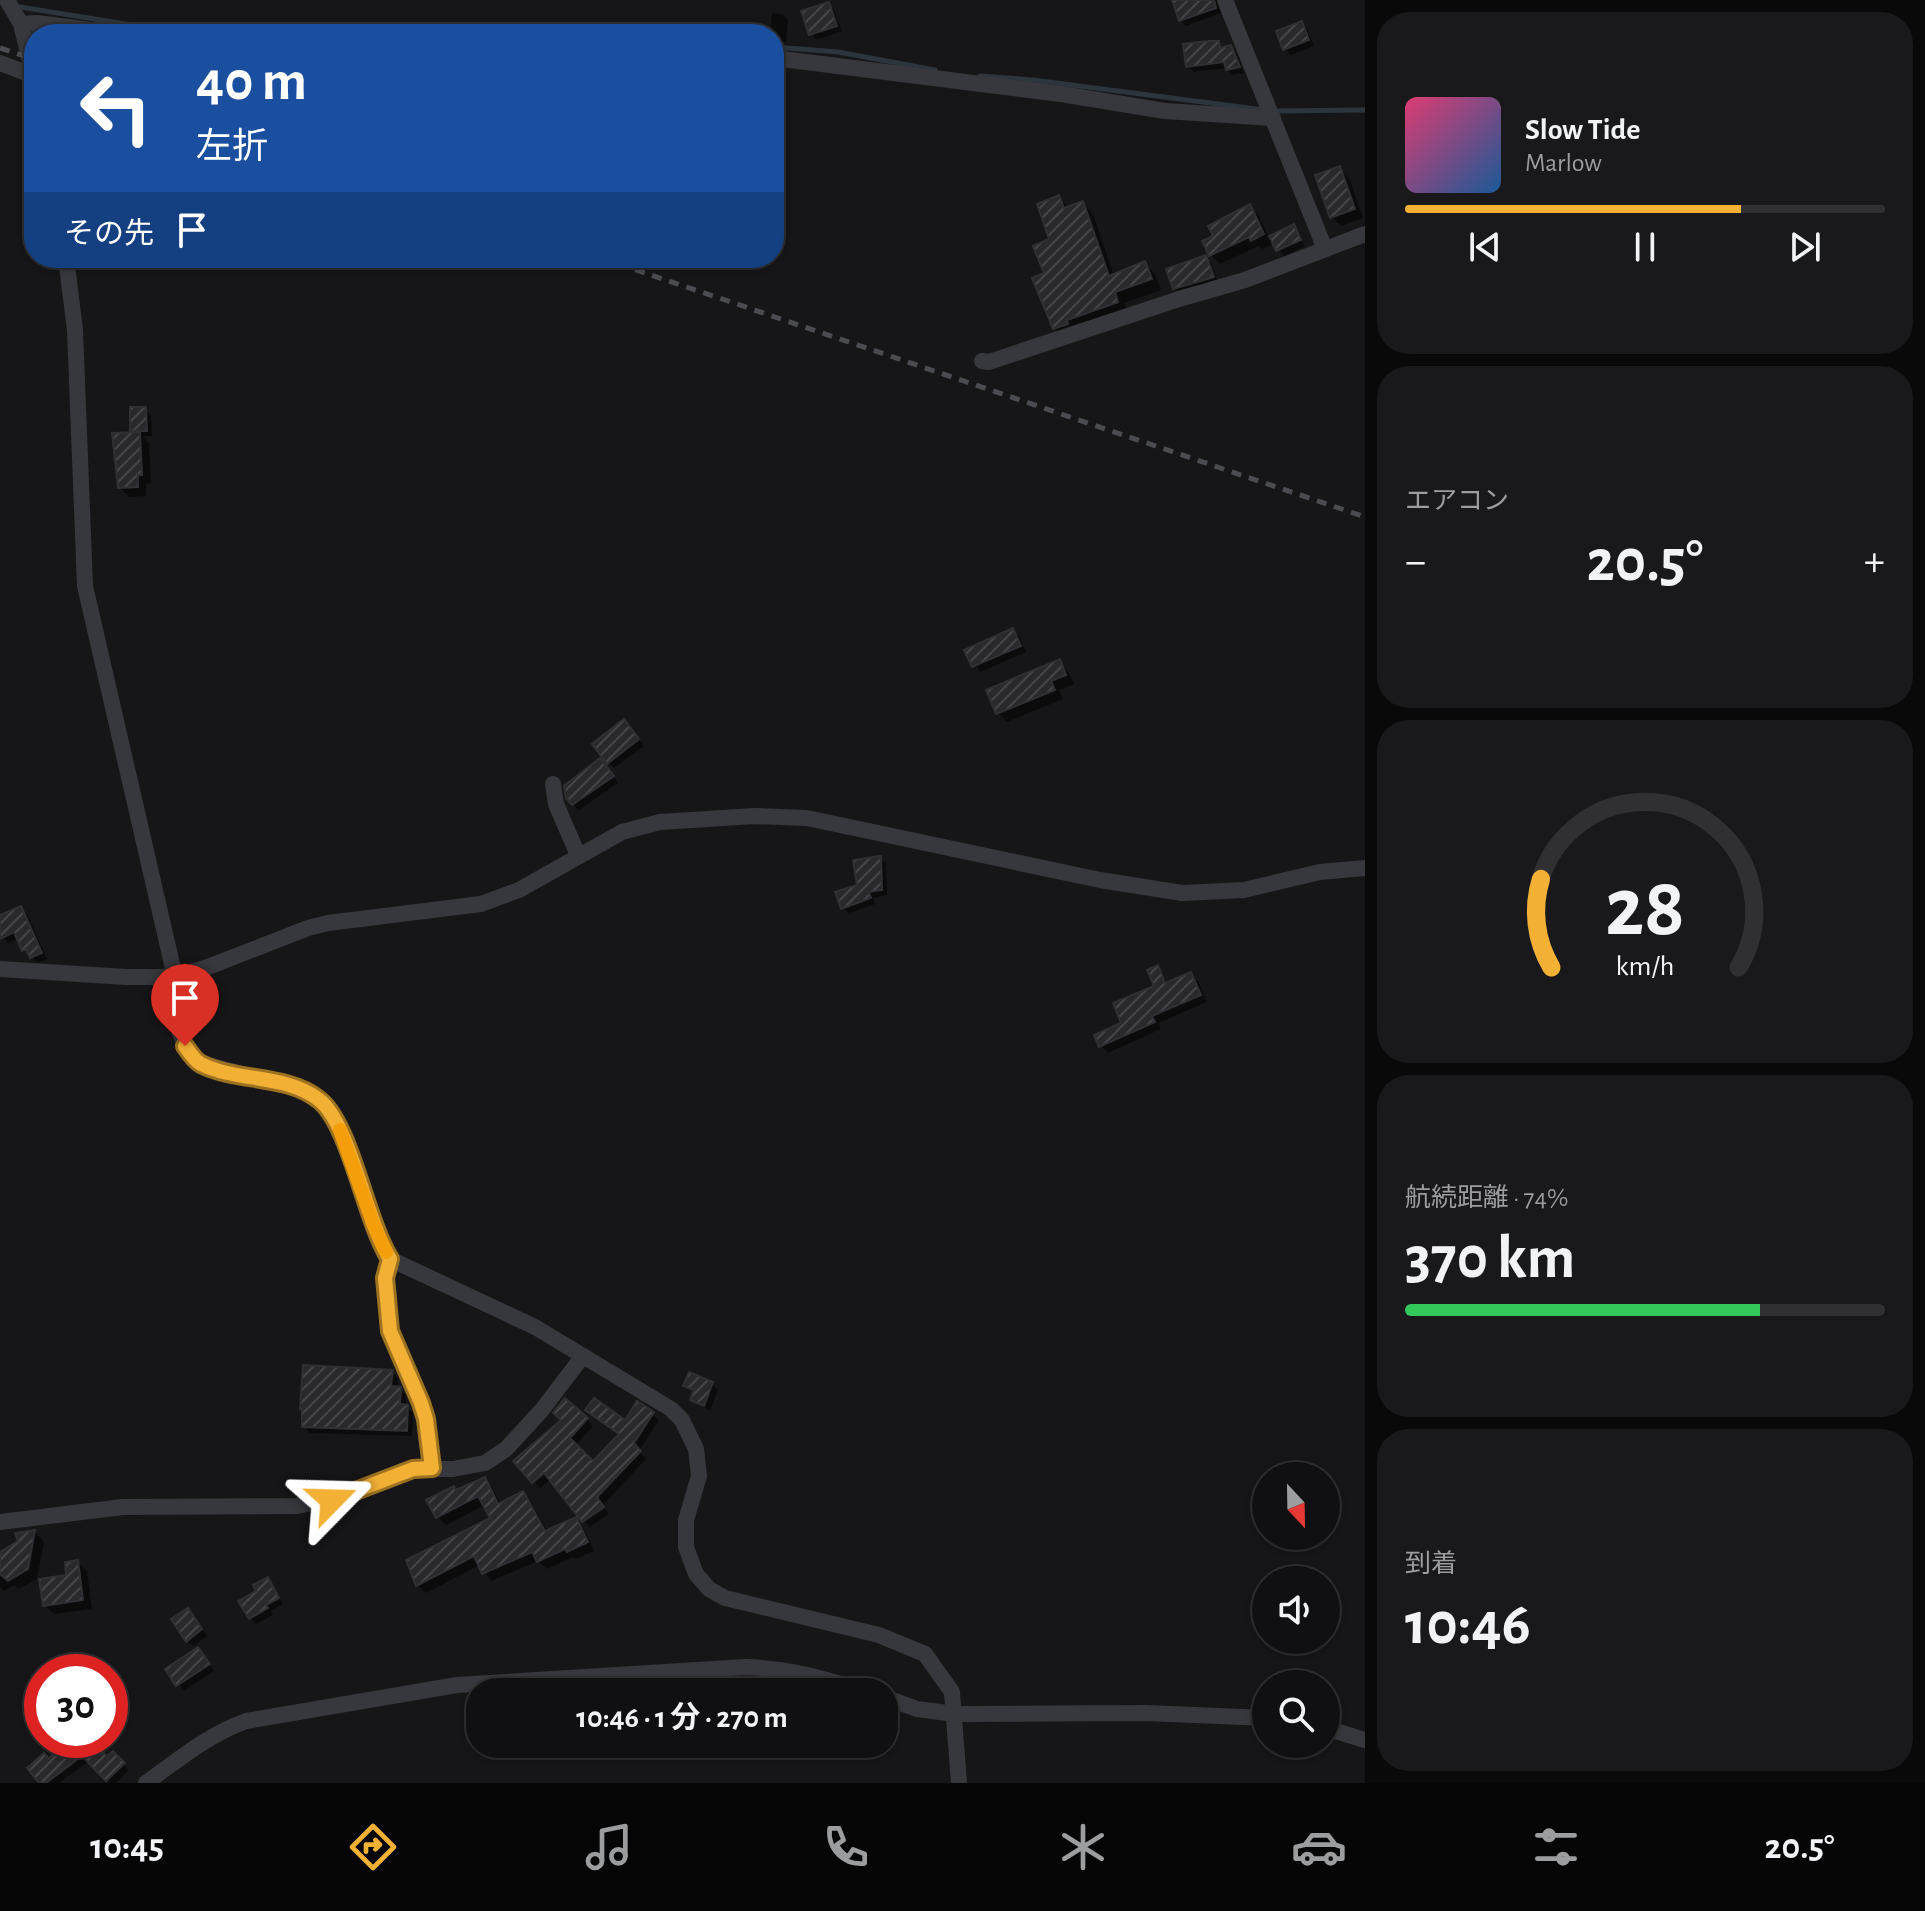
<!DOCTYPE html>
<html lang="ja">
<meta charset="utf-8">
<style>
body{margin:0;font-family:"Alegreya Sans","Noto Sans JP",sans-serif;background:#19191b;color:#f1f3f6;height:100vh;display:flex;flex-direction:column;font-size:30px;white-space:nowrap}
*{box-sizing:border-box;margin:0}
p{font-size:26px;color:#9c9d9f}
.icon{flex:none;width:44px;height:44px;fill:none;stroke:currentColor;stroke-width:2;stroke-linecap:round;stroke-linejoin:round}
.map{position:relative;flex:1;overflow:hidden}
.details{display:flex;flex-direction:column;gap:12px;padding:12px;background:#09090a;width:560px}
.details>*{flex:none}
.banner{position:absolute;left:24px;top:24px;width:760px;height:244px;border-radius:32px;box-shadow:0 2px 6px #0004,0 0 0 2px #303032;background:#1a4fa0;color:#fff;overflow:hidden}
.needle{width:52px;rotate:158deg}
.fabs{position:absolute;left:1252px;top:1462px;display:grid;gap:16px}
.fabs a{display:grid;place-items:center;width:88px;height:88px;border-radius:50%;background:#101012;box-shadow:0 2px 6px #0004,0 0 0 2px #303032;font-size:40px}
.speed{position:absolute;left:24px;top:1654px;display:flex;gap:16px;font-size:40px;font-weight:700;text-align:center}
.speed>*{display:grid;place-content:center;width:104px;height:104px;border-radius:50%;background:#101012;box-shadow:0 2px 6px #0004,0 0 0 2px #303032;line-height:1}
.speed .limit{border:12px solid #d22;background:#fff;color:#111}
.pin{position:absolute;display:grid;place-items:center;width:68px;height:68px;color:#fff;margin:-82px -34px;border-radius:50% 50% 50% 0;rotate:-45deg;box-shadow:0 0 8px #0007}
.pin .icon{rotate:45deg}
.me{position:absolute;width:88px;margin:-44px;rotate:68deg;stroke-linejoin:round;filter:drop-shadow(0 0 6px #0008)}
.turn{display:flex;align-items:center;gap:28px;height:168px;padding:0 40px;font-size:36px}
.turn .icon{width:104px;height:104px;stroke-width:2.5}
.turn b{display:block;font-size:56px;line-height:68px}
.then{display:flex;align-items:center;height:76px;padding:0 40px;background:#0003;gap:16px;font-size:30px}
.big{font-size:60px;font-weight:700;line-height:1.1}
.details .widget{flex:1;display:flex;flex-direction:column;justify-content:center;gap:12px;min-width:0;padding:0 28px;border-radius:32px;background:#19191b}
.details .dial{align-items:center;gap:0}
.dial svg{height:208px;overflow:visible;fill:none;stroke:#303032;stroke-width:7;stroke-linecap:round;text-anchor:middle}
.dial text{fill:#f1f3f6;stroke:none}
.song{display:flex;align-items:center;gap:24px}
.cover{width:96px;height:96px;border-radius:12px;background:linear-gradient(135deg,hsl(340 70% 55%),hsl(210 70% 35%))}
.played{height:8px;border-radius:4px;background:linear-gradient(90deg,#f2b134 70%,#303032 70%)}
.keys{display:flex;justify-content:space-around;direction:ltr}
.heat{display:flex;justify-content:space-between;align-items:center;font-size:44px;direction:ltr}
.charge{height:12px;border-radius:6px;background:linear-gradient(90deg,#34c759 74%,#303032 0)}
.trip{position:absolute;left:466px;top:1678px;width:432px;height:80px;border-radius:32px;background:#101012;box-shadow:0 2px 6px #0004,0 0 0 2px #303032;font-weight:700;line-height:80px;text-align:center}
.tabs{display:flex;height:128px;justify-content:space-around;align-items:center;background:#060607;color:#9c9d9f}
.tabs .icon{width:56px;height:56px}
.tabs .on{color:#f2b134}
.tabs b{font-size:36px;color:#f1f3f6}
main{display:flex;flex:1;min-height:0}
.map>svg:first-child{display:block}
.shadow{fill:#0007}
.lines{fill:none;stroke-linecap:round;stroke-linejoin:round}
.stream{stroke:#2c353c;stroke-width:5}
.building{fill:url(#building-hatch);stroke:#303034;stroke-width:2}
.street{stroke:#37383d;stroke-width:16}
.rail{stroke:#4a4c52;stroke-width:5;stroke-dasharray:10 8;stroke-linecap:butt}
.route-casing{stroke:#9d7322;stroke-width:20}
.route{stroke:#f2b134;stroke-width:14}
.slow{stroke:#f59e0b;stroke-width:14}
</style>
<main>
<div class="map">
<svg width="1365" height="1783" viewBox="0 0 1365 1783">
<defs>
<pattern id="building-hatch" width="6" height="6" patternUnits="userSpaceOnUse" patternTransform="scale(2)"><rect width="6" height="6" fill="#29292c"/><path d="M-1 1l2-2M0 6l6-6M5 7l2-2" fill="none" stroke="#454548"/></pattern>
</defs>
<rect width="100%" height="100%" fill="#161618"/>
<g class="shadow">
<path d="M 1177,0 L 1218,0 L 1221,13 L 1186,26 L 1181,20 Z"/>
<path d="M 828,4 L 834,10 L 842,31 L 817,40 L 811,34 Z"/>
<path d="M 772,13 L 782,14 L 788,19 L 786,42 L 776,41 L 774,34 L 770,34 Z"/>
<path d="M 1301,23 L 1307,29 L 1314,46 L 1291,55 L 1285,49 Z"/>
<path d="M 1218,43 L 1224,49 L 1231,48 L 1237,54 L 1244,73 L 1233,75 L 1226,68 L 1194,72 L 1188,66 Z"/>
<path d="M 1339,169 L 1349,178 L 1363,218 L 1341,226 L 1332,217 Z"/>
<path d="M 1059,198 L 1069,208 L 1082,203 L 1093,214 L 1114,276 L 1144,263 L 1155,274 L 1161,290 L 1124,303 L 1127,312 L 1065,339 L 1054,328 L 1047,274 Z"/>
<path d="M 1250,206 L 1259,216 L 1269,238 L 1293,227 L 1305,246 L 1284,256 L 1275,243 L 1262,249 L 1259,246 L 1220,264 L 1211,255 L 1215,237 Z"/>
<path d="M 1205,257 L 1211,263 L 1218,283 L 1181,294 L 1175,288 Z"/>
<path d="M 109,258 L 133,258 L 115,265 Z"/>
<path d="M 145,409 L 151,415 L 152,436 L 142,436 L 149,443 L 151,483 L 146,484 L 146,496 L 129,497 L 119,487 L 136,434 L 132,431 Z"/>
<path d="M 1013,631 L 1019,636 L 1026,652 L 980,672 L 967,651 Z"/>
<path d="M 1059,662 L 1068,671 L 1074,684 L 1059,690 L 1063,699 L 1007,722 L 998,713 Z"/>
<path d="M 630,727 L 644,746 L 614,768 L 608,762 Z"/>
<path d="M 606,766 L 618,783 L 579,810 L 573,804 Z"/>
<path d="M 880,858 L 886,864 L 887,895 L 873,898 L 875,904 L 849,913 L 843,908 Z"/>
<path d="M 21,908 L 27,914 L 47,959 L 38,963 L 24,950 L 19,938 L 8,943 L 0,934 L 0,918 Z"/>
<path d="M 1157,968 L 1168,984 L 1191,974 L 1198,981 L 1207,1002 L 1158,1023 L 1161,1029 L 1108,1053 L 1101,1046 L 1124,1024 L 1156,987 Z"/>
<path d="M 392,1372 L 398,1378 L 397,1389 L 406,1395 L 405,1407 L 413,1413 L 412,1436 L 310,1433 L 304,1427 Z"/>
<path d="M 690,1375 L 712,1384 L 718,1390 L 710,1410 L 698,1405 L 692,1400 L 695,1392 L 686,1385 Z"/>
<path d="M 652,1414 L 659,1420 L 639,1451 L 646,1459 L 603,1505 L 551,1479 L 540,1488 L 516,1462 L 586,1419 L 593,1426 L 575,1446 L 593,1464 L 621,1435 L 625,1423 Z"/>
<path d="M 484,1479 L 492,1487 L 501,1505 L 522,1493 L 530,1501 L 548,1532 L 575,1519 L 583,1527 L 594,1551 L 576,1559 L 573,1557 L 547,1569 L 538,1561 L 491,1581 L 480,1565 L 426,1593 L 418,1585 L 492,1519 L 485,1505 L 446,1525 L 438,1517 L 457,1492 Z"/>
<path d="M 605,1508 L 609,1514 L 590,1527 L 585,1522 Z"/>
<path d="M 35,1532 L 44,1542 L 37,1579 L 19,1589 L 14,1585 L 4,1591 L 0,1587 L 0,1554 L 20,1542 L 18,1535 Z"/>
<path d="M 77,1562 L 87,1571 L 92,1609 L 54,1614 L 44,1605 Z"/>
<path d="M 267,1580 L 283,1604 L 271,1611 L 273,1615 L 256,1624 L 250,1618 L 258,1592 Z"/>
<path d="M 188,1610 L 207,1636 L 193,1646 L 187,1641 Z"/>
<path d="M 203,1655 L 214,1671 L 184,1691 L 168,1669 Z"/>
<path d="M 68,1740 L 88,1740 L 107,1759 L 113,1753 L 129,1770 L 116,1783 L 110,1783 L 89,1761 L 59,1783 L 42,1783 L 49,1761 Z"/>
</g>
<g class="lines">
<g class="stream">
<path d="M 14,6 L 187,34"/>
<path d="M 774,47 L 838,52 L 935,70"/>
<path d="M 980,76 L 1033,80 L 1264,110"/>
<path d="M 1274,111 L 1365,110"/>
</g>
</g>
<g class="building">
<path d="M 1172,0 L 1214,0 L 1216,8 L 1179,21 Z"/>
<path d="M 829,2 L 837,26 L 809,35 L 801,11 Z"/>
<path d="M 1302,21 L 1309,40 L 1283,50 L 1276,31 Z"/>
<path d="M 1209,41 L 1219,41 L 1220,48 L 1231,45 L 1240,67 L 1226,70 L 1224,62 L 1186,67 L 1183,44 Z"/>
<path d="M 1340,166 L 1355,209 L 1330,218 L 1315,175 Z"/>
<path d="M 1059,195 L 1064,208 L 1083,201 L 1109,276 L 1145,261 L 1152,279 L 1115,292 L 1118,302 L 1067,320 L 1068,324 L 1053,329 L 1032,278 L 1044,273 L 1033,246 L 1049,239 L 1037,204 Z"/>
<path d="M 1250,204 L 1264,234 L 1251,241 L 1249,237 L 1209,256 L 1202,241 L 1213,236 L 1208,226 Z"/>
<path d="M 1294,224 L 1301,240 L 1276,251 L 1269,236 Z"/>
<path d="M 1206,255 L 1214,277 L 1173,289 L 1166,269 Z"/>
<path d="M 130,407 L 146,407 L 147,431 L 130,431 Z"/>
<path d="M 140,432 L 142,475 L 138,475 L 138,487 L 118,488 L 112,433 Z"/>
<path d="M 1013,628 L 1021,646 L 972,667 L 964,650 Z"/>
<path d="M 1060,659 L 1066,675 L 1051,681 L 1055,690 L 996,714 L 986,690 Z"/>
<path d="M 624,719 L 639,739 L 607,764 L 592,744 Z"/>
<path d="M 600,758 L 614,776 L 572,805 L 566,798 L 564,786 Z"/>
<path d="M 881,856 L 882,890 L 869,892 L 871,898 L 841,909 L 835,892 L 857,885 L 853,860 Z"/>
<path d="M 21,906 L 42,953 L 30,958 L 26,949 L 22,951 L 14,932 L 0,939 L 0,915 Z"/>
<path d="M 1158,965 L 1165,983 L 1191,972 L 1201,995 L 1152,1016 L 1155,1022 L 1099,1047 L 1094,1035 L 1121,1023 L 1113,1003 L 1154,986 L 1147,970 Z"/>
<path d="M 303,1365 L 393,1370 L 391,1386 L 401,1387 L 400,1404 L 408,1405 L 407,1431 L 302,1427 L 302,1409 L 300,1409 Z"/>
<path d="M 689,1372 L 713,1382 L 704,1406 L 690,1400 L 694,1390 L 683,1386 Z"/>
<path d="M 565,1398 L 588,1418 L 570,1438 L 593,1461 L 619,1434 L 585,1410 L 594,1398 L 625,1420 L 637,1401 L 654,1412 L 634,1443 L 641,1451 L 597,1497 L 604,1507 L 582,1522 L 544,1473 L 532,1483 L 513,1461 L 561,1420 L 553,1413 Z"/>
<path d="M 485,1477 L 498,1504 L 523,1491 L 545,1531 L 576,1517 L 588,1542 L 567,1552 L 565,1549 L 537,1562 L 532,1552 L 482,1574 L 474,1556 L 416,1586 L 406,1560 L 490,1518 L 478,1496 L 436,1518 L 426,1500 L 454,1486 L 456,1490 Z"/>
<path d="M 35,1530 L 28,1569 L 8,1581 L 0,1574 L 0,1552 L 18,1541 L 15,1533 Z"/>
<path d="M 78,1560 L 83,1600 L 43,1606 L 39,1579 L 66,1575 L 65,1562 Z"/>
<path d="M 268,1577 L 279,1598 L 266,1605 L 268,1608 L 249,1619 L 238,1601 L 256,1591 L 253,1585 Z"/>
<path d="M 188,1608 L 202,1629 L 186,1642 L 171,1619 Z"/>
<path d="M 198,1647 L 210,1664 L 176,1686 L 165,1669 Z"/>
<path d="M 63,1740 L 90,1740 L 107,1756 L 113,1751 L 125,1763 L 106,1781 L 82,1756 L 46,1783 L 39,1783 L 27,1768 L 44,1753 L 49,1759 Z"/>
</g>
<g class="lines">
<g class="street">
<path d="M 7,0 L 21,24 L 34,77"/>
<path d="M 1225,0 L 1325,249"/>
<path d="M 21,24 L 37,23 L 121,34"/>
<path d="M 774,58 L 1061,94 L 1165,111 L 1273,118"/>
<path d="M 0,63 L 34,76"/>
<path d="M 66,258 L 75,330 L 85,586 L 175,977 L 180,1033 L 185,1046 L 200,1063 L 300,1089 L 320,1099 L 327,1107 L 344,1139 L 374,1226 L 390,1259 L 535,1327 L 671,1409 L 682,1420 L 696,1449 L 699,1476 L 686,1520 L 686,1547 L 696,1574 L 709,1589 L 725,1598 L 879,1635 L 925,1654 L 952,1692 L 959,1783"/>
<path d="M 982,361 L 989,362 L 1179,299 L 1245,280 L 1365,234"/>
<path d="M 553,784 L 556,804 L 578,855"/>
<path d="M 0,969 L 126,977 L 175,977 L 208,967 L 308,928 L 328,923 L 481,904 L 519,890 L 622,832 L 660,822 L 754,816 L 807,818 L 1100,880 L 1182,893 L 1244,890 L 1320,872 L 1365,868"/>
<path d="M 390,1259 L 385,1278 L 390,1331 L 421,1403 L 426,1419 L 432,1468"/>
<path d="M 0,1522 L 123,1507 L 297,1506 L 352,1494 L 380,1480 L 413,1469 L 453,1469 L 485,1463 L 506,1449 L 541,1411 L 583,1356"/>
<path d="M 884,1697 L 917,1709 L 955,1714 L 1146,1713 L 1266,1718"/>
<path d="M 1326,1728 L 1365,1740"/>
<path d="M 146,1783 C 179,1759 208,1735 246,1721 L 457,1685 L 745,1667 C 789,1668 826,1679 867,1692"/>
</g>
<g class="rail">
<path d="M 0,48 L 34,59"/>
<path d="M 601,258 L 1365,517"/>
</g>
</g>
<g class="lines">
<defs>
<path id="route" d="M 185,1046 C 189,1052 195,1061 201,1064 C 237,1082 285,1074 318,1099 C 350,1122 365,1219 390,1259 L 385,1278 L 390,1331 L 421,1403 L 426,1419 L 432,1468 L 413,1469 L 332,1500"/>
</defs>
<use href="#route" class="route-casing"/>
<use href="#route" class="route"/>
<path class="slow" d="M 340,1130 L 374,1226 L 386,1252"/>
</g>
</svg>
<div class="fabs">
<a><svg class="needle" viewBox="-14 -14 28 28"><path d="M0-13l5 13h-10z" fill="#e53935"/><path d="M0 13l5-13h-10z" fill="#9c9d9f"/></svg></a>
<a><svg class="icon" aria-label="sound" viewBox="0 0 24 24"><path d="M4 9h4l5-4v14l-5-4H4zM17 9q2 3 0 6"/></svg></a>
<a><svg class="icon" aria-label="search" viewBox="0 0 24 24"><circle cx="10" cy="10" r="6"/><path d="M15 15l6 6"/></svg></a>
</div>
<div class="speed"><div class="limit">30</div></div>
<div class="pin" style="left:185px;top:1046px;background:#d93025"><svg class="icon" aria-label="arrive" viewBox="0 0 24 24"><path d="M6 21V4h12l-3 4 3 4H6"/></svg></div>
<svg class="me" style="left:332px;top:1500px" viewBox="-20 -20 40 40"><path d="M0-17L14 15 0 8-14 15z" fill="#f2b134" stroke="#fff" stroke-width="4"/></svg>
<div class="trip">10:46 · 1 分 · 270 m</div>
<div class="banner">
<div class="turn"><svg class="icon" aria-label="left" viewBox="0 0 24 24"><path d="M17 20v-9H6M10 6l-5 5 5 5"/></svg><div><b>40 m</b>左折</div></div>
<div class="then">その先<svg class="icon" aria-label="arrive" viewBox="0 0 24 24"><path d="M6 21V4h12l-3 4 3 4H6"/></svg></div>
</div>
</div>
<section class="details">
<div class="widget">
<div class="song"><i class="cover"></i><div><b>Slow Tide</b><p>Marlow</p></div></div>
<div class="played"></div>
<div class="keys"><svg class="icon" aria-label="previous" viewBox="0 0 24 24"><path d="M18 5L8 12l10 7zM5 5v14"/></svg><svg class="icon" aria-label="pause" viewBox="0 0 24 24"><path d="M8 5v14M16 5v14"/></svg><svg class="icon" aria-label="next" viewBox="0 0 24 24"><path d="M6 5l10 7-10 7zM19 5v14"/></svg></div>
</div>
<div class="widget"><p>エアコン</p>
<div class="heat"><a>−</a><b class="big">20.5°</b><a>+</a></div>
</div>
<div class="widget dial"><svg viewBox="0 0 100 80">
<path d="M14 69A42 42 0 1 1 86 69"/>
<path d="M14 69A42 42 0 0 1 10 35" stroke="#f2b134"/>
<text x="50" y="56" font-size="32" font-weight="700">28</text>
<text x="50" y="72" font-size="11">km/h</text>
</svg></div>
<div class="widget"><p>航続距離 · 74%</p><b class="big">370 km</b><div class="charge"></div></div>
<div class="widget"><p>到着</p><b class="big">10:46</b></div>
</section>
</main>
<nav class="tabs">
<b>10:45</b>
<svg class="icon on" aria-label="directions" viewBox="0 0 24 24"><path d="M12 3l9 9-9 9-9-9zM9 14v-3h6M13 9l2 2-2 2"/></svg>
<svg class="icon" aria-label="music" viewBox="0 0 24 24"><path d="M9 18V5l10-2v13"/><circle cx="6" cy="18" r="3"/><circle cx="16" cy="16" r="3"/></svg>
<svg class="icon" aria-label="phone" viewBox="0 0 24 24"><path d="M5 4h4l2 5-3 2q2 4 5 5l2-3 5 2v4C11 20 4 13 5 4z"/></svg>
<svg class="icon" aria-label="climate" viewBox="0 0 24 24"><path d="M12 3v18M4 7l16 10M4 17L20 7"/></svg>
<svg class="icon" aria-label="car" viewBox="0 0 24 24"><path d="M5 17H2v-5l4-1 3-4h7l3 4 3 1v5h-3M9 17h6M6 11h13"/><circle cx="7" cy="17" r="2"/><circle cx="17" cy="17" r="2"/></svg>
<svg class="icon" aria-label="filters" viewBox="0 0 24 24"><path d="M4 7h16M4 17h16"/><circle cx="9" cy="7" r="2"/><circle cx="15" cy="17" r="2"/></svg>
<b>20.5°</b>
</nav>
